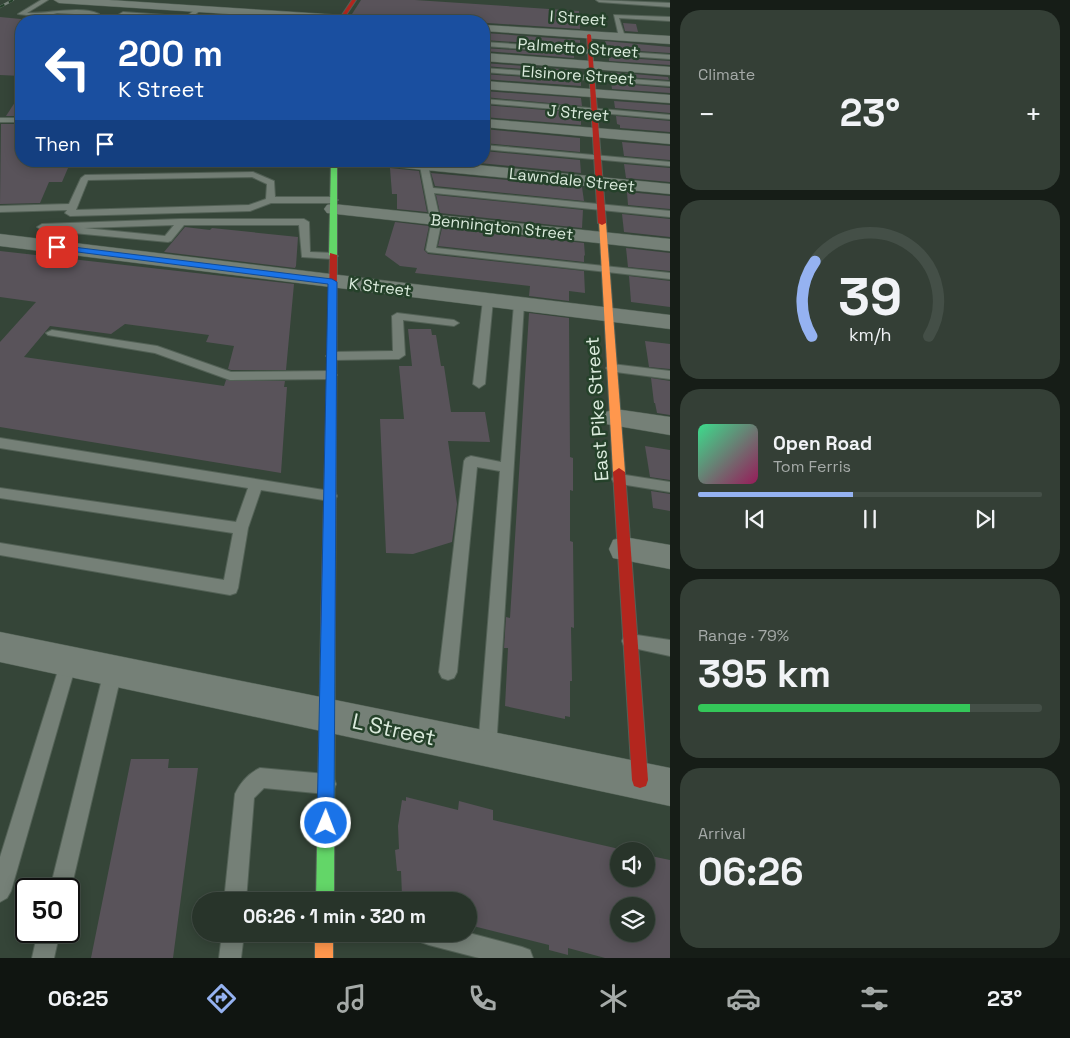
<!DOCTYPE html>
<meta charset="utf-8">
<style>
body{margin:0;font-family:"Space Grotesk",sans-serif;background:#343f36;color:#f1f3f6;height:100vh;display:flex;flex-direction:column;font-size:19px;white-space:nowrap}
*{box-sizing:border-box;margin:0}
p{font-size:16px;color:#a5aaa8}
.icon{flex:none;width:28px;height:28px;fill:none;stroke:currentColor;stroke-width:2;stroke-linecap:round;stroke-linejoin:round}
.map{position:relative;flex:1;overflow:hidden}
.details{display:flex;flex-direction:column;gap:10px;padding:10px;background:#161d17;width:400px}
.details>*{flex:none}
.guide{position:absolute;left:15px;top:15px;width:475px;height:152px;border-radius:20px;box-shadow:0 2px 12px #0003,0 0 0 1px #444f47;background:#1a4fa0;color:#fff;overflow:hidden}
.buttons{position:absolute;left:610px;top:842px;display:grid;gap:10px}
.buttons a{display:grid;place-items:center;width:45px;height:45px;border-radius:50%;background:#28342a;box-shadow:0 2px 12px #0003,0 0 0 1px #444f47;font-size:25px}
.speed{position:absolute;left:15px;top:878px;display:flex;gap:10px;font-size:25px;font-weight:700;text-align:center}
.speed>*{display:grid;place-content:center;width:65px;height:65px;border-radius:50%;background:#28342a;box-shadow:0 2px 12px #0003,0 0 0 1px #444f47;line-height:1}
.speed .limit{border:2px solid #111;border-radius:8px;background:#fff;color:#111}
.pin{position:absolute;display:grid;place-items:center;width:42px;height:42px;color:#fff;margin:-21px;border-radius:10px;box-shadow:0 2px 8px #0006}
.me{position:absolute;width:55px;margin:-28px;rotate:1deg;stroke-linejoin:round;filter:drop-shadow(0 0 4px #0008)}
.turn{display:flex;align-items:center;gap:18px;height:105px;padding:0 20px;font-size:22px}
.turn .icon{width:65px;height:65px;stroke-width:2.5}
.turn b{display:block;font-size:35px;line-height:42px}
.then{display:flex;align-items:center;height:48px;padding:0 20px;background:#0003;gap:10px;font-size:19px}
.big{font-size:38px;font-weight:600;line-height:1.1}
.details .card{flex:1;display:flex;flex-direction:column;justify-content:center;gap:8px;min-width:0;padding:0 18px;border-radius:20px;background:#343f36}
.details .dial{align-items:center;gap:0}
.dial svg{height:130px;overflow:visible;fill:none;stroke:#444f47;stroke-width:7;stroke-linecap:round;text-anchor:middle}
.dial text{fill:#f1f3f6;stroke:none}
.song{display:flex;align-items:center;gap:15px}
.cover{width:60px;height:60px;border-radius:8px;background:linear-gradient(135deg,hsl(150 70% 55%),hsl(330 70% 35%))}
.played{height:5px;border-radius:2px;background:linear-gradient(90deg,#95b2f1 45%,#444f47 45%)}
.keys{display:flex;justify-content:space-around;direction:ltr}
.heat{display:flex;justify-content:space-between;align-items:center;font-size:28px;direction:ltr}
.charge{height:8px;border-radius:4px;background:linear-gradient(90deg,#34c759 79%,#444f47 0)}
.trip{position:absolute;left:192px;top:892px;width:285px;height:50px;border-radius:25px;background:#28342a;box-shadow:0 2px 12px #0003,0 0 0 1px #444f47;font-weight:600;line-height:50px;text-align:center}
.menu{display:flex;height:80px;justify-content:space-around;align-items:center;background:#101511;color:#a5aaa8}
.menu .icon{width:35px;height:35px}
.menu .selected{color:#95b2f1}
.menu b{font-size:22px;color:#f1f3f6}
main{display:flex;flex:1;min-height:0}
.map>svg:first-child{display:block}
.building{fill:#59535a;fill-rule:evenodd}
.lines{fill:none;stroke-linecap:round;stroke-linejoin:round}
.lane-casing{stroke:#536156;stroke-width:2}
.street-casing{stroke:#536156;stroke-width:1}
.fast-casing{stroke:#536156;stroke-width:2}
.slow-casing{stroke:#536156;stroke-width:2}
.jam-casing{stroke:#536156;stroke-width:2}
.lane{fill:#758077;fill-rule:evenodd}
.street{fill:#758077;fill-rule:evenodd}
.fast{fill:#63d668;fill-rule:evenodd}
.slow{fill:#ff974d;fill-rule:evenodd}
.jam{fill:#b3261e;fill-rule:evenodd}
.rail-casing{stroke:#768279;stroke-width:2.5}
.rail{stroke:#25412a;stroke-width:2;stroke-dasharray:5;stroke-linecap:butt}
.route{fill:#1a73e8;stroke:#114b97}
.labels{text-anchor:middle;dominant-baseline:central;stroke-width:5;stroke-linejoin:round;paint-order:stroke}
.far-street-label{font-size:16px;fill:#dbebdd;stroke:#25412a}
.street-label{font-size:19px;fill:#dbebdd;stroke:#25412a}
.near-street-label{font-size:22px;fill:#dbebdd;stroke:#25412a}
</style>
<main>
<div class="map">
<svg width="670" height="958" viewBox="0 0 670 958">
<rect width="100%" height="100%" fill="#354538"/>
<g class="building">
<path d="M 361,0 L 415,0 L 579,11 L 580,29 L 352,14 Z"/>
<path d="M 0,17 L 21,19 L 21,76 L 0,75 Z"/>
<path d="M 623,23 L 636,24 L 638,32 L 625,31 Z"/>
<path d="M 485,33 L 580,40 L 580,43 L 573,42 L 573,46 L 484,40 Z"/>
<path d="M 605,41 L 670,47 L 670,53 L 608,49 Z"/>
<path d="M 484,48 L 574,54 L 574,58 L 484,51 Z"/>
<path d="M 609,57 L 670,61 L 670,65 L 609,61 Z"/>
<path d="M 484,63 L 574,70 L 575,73 L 484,66 Z"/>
<path d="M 611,72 L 668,77 L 669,80 L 611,76 Z"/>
<path d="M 484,74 L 581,81 L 581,86 L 484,79 Z"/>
<path d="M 611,83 L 670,88 L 670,93 L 612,89 Z"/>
<path d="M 484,91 L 581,98 L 582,106 L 484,97 Z"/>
<path d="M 21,93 L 21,116 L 6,116 Z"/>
<path d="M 614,101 L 670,105 L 670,113 L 615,108 Z"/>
<path d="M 484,105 L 581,113 L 581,125 L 484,117 Z"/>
<path d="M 616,116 L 670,121 L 670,132 L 620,128 L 620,125 L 617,124 Z"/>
<path d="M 1,124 L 21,124 L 21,161 L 71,161 L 62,182 L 49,182 L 40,203 L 0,204 Z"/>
<path d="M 484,129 L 580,138 L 580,152 L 484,143 Z"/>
<path d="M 622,142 L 670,146 L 670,160 L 624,156 Z"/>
<path d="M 484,151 L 580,160 L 581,173 L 459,161 L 484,161 Z"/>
<path d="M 624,164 L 670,168 L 670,182 L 626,178 Z"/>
<path d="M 390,168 L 419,171 L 427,212 L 397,209 L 397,194 L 392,194 Z"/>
<path d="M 431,173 L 582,187 L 584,201 L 435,186 Z"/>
<path d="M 627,192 L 670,196 L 670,209 L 628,205 Z"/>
<path d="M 436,195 L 583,210 L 582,228 L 440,213 Z"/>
<path d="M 622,214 L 670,219 L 670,237 L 624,232 Z"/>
<path d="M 395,222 L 429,226 L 424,250 L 428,254 L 584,271 L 585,293 L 569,291 L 569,301 L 529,296 L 530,286 L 415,273 L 417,268 L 400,266 L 385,255 Z"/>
<path d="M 185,227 L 210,230 L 212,228 L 298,237 L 296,266 L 295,268 L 164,252 Z"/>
<path d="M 442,228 L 584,243 L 585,256 L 584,255 L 584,262 L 438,246 Z"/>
<path d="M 626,248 L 670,253 L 670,271 L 628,267 Z"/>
<path d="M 0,251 L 294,284 L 286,370 L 231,370 L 228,369 L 234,346 L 206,342 L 209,335 L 125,324 L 111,334 L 50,326 L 24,357 L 224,386 L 226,380 L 285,381 L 284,387 L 287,387 L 281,473 L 0,427 L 0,342 L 36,302 L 0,297 Z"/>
<path d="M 629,276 L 670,281 L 670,307 L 631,302 Z"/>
<path d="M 529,313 L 569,318 L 570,457 L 573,458 L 573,491 L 570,490 L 570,541 L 573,542 L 574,628 L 571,627 L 572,681 L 570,681 L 570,717 L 565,716 L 565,719 L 505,706 L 508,648 L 504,648 L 506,617 L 510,618 Z"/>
<path d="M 408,329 L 431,329 L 432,335 L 436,335 L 441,366 L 444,366 L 451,412 L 485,412 L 490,442 L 448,441 L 457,504 L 452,542 L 413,554 L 386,553 L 380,419 L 404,419 L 399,366 L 412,366 Z"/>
<path d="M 645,341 L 670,344 L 670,369 L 649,367 Z"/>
<path d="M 651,378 L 670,381 L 670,415 L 657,413 L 655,403 L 654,403 Z"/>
<path d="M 645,446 L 670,450 L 670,480 L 650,477 Z"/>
<path d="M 651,491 L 670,494 L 670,511 L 653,508 Z"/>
<path d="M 131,759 L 169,759 L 168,768 L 198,768 L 173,958 L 91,958 Z"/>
<path d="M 406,797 L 458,810 L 459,801 L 493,810 L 493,820 L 628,851 L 619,851 L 619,879 L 646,879 L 646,855 L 670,860 L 670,958 L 605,958 L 568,948 L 568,955 L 549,950 L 549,945 L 469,925 L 469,901 L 421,901 L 402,896 L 401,871 L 397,871 L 395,850 L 399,849 L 398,826 L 402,800 L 406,801 ZM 619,906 L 646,906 L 646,934 L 619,934 Z"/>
</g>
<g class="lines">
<defs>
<g id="lane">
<path d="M 41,0 L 48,0 L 27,13 C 48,14 80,5 99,14 L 89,21 L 83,21 L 91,15 L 57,13 L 43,17 L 18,14 Z"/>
<path d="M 596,0 L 670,3 L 670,7 L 599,2 Z"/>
<path d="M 197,8 L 202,9 L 187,21 L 181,21 Z"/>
<path d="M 262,11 L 265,13 L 262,21 L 256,21 L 259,13 Z"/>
<path d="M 123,12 L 165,15 L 168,17 L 163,21 L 157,21 L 160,18 L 124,16 L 115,21 L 108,21 Z"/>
<path d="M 614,15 L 670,17 L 670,21 L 619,18 L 625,37 L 622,39 L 619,37 Z"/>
<path d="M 484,42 L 670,55 L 670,59 L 484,46 Z"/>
<path d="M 484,68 L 670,82 L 670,86 L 484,72 Z"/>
<path d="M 484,99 L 670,115 L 670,119 L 484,103 Z"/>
<rect x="0" y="118" width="21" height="4"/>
<path d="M 484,145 L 670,162 L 670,166 L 484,149 Z"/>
<path d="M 419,161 L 427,161 L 433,188 L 670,211 L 670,217 L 434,193 L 441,224 L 436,248 L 670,273 L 670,279 L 428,252 L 426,250 L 431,224 Z"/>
<path d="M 253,172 L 274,181 L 275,197 L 334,197 L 338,200 L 334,203 L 271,203 L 250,211 L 70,216 L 65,213 L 67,210 L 0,212 L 0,206 L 69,204 L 81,178 L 85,175 ZM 252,177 L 267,184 L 266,199 L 249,205 L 76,210 L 88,180 Z"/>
<path d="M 181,219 L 304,219 L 309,222 L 310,252 L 333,253 L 338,256 L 333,259 L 302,257 L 299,225 L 184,225 L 171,241 L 168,242 L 42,230 L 37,227 L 42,224 ZM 174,225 L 165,236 L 84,228 Z"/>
<path d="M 488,297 L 493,300 L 485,384 L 479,388 L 473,384 L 483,300 Z"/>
<path d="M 519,301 L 524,304 L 496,749 L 494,756 L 487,758 L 480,756 L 478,749 L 500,471 L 477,467 L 457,672 L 454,678 L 448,680 L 442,678 L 439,672 L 464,461 L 466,458 L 471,456 L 501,462 L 514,304 Z"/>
<path d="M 397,313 L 454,320 L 459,323 L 454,326 L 403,320 L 405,355 L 399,359 L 332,360 L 326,356 L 332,352 L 393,351 L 392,316 Z"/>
<path d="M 52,330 L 157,346 L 231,372 L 331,371 L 337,375 L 331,379 L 230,380 L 155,353 L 48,335 L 46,333 Z"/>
<path d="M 612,364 L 670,371 L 670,379 L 608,371 L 606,368 L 608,365 Z"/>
<path d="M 0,438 L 330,491 L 335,492 L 337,496 L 335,500 L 330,501 L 261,490 L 248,528 L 238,588 L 236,593 L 230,595 L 0,555 L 0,543 L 224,580 L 233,533 L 0,498 L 0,488 L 236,522 L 248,488 L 0,448 Z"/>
<path d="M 619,474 L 670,482 L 670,492 L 614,483 L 612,479 L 614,475 Z"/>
<path d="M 630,634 L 670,640 L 670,656 L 624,646 L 622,641 L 624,636 Z"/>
<path d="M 69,653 L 75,655 L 77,661 L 11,891 L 7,898 L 0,902 L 0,857 L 61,661 L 63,655 Z"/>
<path d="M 113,663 L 119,665 L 122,671 L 71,889 L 69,893 L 69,889 L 50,889 L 104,671 L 107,665 Z"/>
<path d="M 260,768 L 326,774 L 333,777 L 336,784 L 333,791 L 326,794 L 264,788 L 254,798 L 246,901 L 224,901 L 235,794 C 240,783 249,773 260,768 Z"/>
<path d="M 38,931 L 60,931 L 54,958 L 32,958 Z"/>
<path d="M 469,933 L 522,947 L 530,950 L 533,958 L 479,958 L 429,945 L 421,942 L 418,934 Z"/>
<path d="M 222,934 L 244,934 L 241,958 L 219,958 Z"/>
</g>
<g id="street">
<path d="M 54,0 L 109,0 L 387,18 L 393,21 L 339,21 L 59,3 Z"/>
<path d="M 484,25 L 670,36 L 670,44 L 484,31 Z"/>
<path d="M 484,53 L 670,67 L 670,75 L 484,61 Z"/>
<path d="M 484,81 L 670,95 L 670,103 L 484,89 Z"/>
<path d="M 484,119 L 670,134 L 670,144 L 484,127 Z"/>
<path d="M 376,161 L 437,161 L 670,184 L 670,194 L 384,166 L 378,164 Z"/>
<path d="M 333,204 L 670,239 L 670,251 L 327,213 L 324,209 L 327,205 Z"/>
<path d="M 0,234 L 670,315 L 670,329 L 0,246 Z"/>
<path d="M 615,409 L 670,417 L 670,435 L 606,424 L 602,418 L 606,412 Z"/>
<path d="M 624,537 L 670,545 L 670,569 L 613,558 L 609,549 L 613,540 Z"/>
<path d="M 0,632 L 670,768 L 670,806 L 0,662 Z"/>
</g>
<g id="fast">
<path d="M 331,161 L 337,161 L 337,255 L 333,257 L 329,255 Z"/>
<path d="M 328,621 L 333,623 L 335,627 L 334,901 L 316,901 L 321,627 L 323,623 Z"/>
</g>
<g id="slow">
<path d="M 599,221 L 606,223 L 625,472 L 619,476 L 613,472 Z"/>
<rect x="315" y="934" width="18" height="24"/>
</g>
<g id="jam">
<path d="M 352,0 L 356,0 L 342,21 L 338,21 Z"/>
<path d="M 589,34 L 591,35 L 606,223 L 602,225 L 598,223 L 587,35 Z"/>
<path d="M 330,253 L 337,255 L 335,627 L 333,631 L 328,633 L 323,631 L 321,627 Z"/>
<path d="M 619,468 L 625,472 L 648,780 L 646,786 L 640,788 L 634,786 L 632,780 L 613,472 Z"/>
</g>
</defs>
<use href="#lane" class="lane-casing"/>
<use href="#street" class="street-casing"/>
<use href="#fast" class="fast-casing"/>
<use href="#slow" class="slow-casing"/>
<use href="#jam" class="jam-casing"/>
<use href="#lane" class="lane"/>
<use href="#street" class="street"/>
<use href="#fast" class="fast"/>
<use href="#slow" class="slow"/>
<use href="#jam" class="jam"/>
<defs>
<path id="rail" d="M 0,7 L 13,0"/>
</defs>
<use href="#rail" class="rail-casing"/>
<use href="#rail" class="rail"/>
</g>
<path class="route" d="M 57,245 L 332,279 L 337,282 L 334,823 L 331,829 L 326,832 L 320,829 L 317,823 L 328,284 L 54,249 L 53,247 Z"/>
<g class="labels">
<g class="far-street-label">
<text transform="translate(578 18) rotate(4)">I Street</text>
<text transform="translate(578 48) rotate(4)">Palmetto Street</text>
<text transform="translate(578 75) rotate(4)">Elsinore Street</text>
<text transform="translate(578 113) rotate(5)">J Street</text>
<text transform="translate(572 180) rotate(6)">Lawndale Street</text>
<text transform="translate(502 227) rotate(6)">Bennington Street</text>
<text transform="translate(380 287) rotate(7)">K Street</text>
</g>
<g class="street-label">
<text transform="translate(597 409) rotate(-94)">East Pike Street</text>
</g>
<g class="near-street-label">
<text transform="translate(394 729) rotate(12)">L Street</text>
</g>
</g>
</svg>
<div class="buttons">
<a><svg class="icon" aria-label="sound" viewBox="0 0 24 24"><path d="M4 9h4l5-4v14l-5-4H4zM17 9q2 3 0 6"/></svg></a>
<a><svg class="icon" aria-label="layers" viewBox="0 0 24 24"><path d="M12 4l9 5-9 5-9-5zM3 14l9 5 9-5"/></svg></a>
</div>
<div class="speed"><div class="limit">50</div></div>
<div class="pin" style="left:57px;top:247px;background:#d93025"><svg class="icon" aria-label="arrive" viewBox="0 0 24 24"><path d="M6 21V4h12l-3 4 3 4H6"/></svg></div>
<svg class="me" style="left:326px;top:823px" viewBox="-20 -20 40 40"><circle r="17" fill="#1a73e8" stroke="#fff" stroke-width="3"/><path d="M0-11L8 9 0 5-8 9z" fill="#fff"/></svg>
<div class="trip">06:26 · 1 min · 320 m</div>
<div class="guide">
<div class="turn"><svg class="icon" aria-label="left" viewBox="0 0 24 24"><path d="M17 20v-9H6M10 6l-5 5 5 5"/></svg><div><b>200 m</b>K Street</div></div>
<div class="then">Then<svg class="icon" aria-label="arrive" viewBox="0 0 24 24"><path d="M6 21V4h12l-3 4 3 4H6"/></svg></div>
</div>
</div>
<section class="details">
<div class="card"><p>Climate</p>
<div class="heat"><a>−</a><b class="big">23°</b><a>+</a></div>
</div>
<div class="card dial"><svg viewBox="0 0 100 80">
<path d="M14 69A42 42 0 1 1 86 69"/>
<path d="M14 69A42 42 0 0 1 16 23" stroke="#95b2f1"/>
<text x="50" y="56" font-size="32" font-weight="700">39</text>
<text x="50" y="72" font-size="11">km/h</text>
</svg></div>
<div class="card">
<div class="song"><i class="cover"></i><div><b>Open Road</b><p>Tom Ferris</p></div></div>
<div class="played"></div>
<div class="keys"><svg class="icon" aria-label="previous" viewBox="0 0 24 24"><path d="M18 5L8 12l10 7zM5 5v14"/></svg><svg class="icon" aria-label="pause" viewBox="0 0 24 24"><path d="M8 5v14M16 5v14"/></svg><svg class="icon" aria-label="next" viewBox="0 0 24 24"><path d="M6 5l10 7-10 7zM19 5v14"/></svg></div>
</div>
<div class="card"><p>Range · 79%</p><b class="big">395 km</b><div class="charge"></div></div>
<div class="card"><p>Arrival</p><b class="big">06:26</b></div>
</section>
</main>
<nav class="menu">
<b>06:25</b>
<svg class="icon selected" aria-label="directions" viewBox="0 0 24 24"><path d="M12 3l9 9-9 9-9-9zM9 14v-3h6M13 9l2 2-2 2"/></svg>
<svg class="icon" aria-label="music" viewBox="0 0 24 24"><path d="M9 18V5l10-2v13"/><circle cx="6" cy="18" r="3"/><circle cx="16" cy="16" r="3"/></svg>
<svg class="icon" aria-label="phone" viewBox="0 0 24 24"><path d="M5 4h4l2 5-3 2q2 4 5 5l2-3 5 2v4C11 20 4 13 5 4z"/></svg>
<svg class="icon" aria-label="climate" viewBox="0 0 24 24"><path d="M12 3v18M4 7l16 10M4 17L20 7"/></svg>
<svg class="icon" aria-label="car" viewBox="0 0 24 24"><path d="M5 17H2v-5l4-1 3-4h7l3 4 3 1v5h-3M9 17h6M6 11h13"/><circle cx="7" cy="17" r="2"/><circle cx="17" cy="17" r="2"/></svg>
<svg class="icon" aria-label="filters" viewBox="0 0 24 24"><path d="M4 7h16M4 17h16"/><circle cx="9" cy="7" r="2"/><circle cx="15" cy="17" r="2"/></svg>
<b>23°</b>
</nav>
